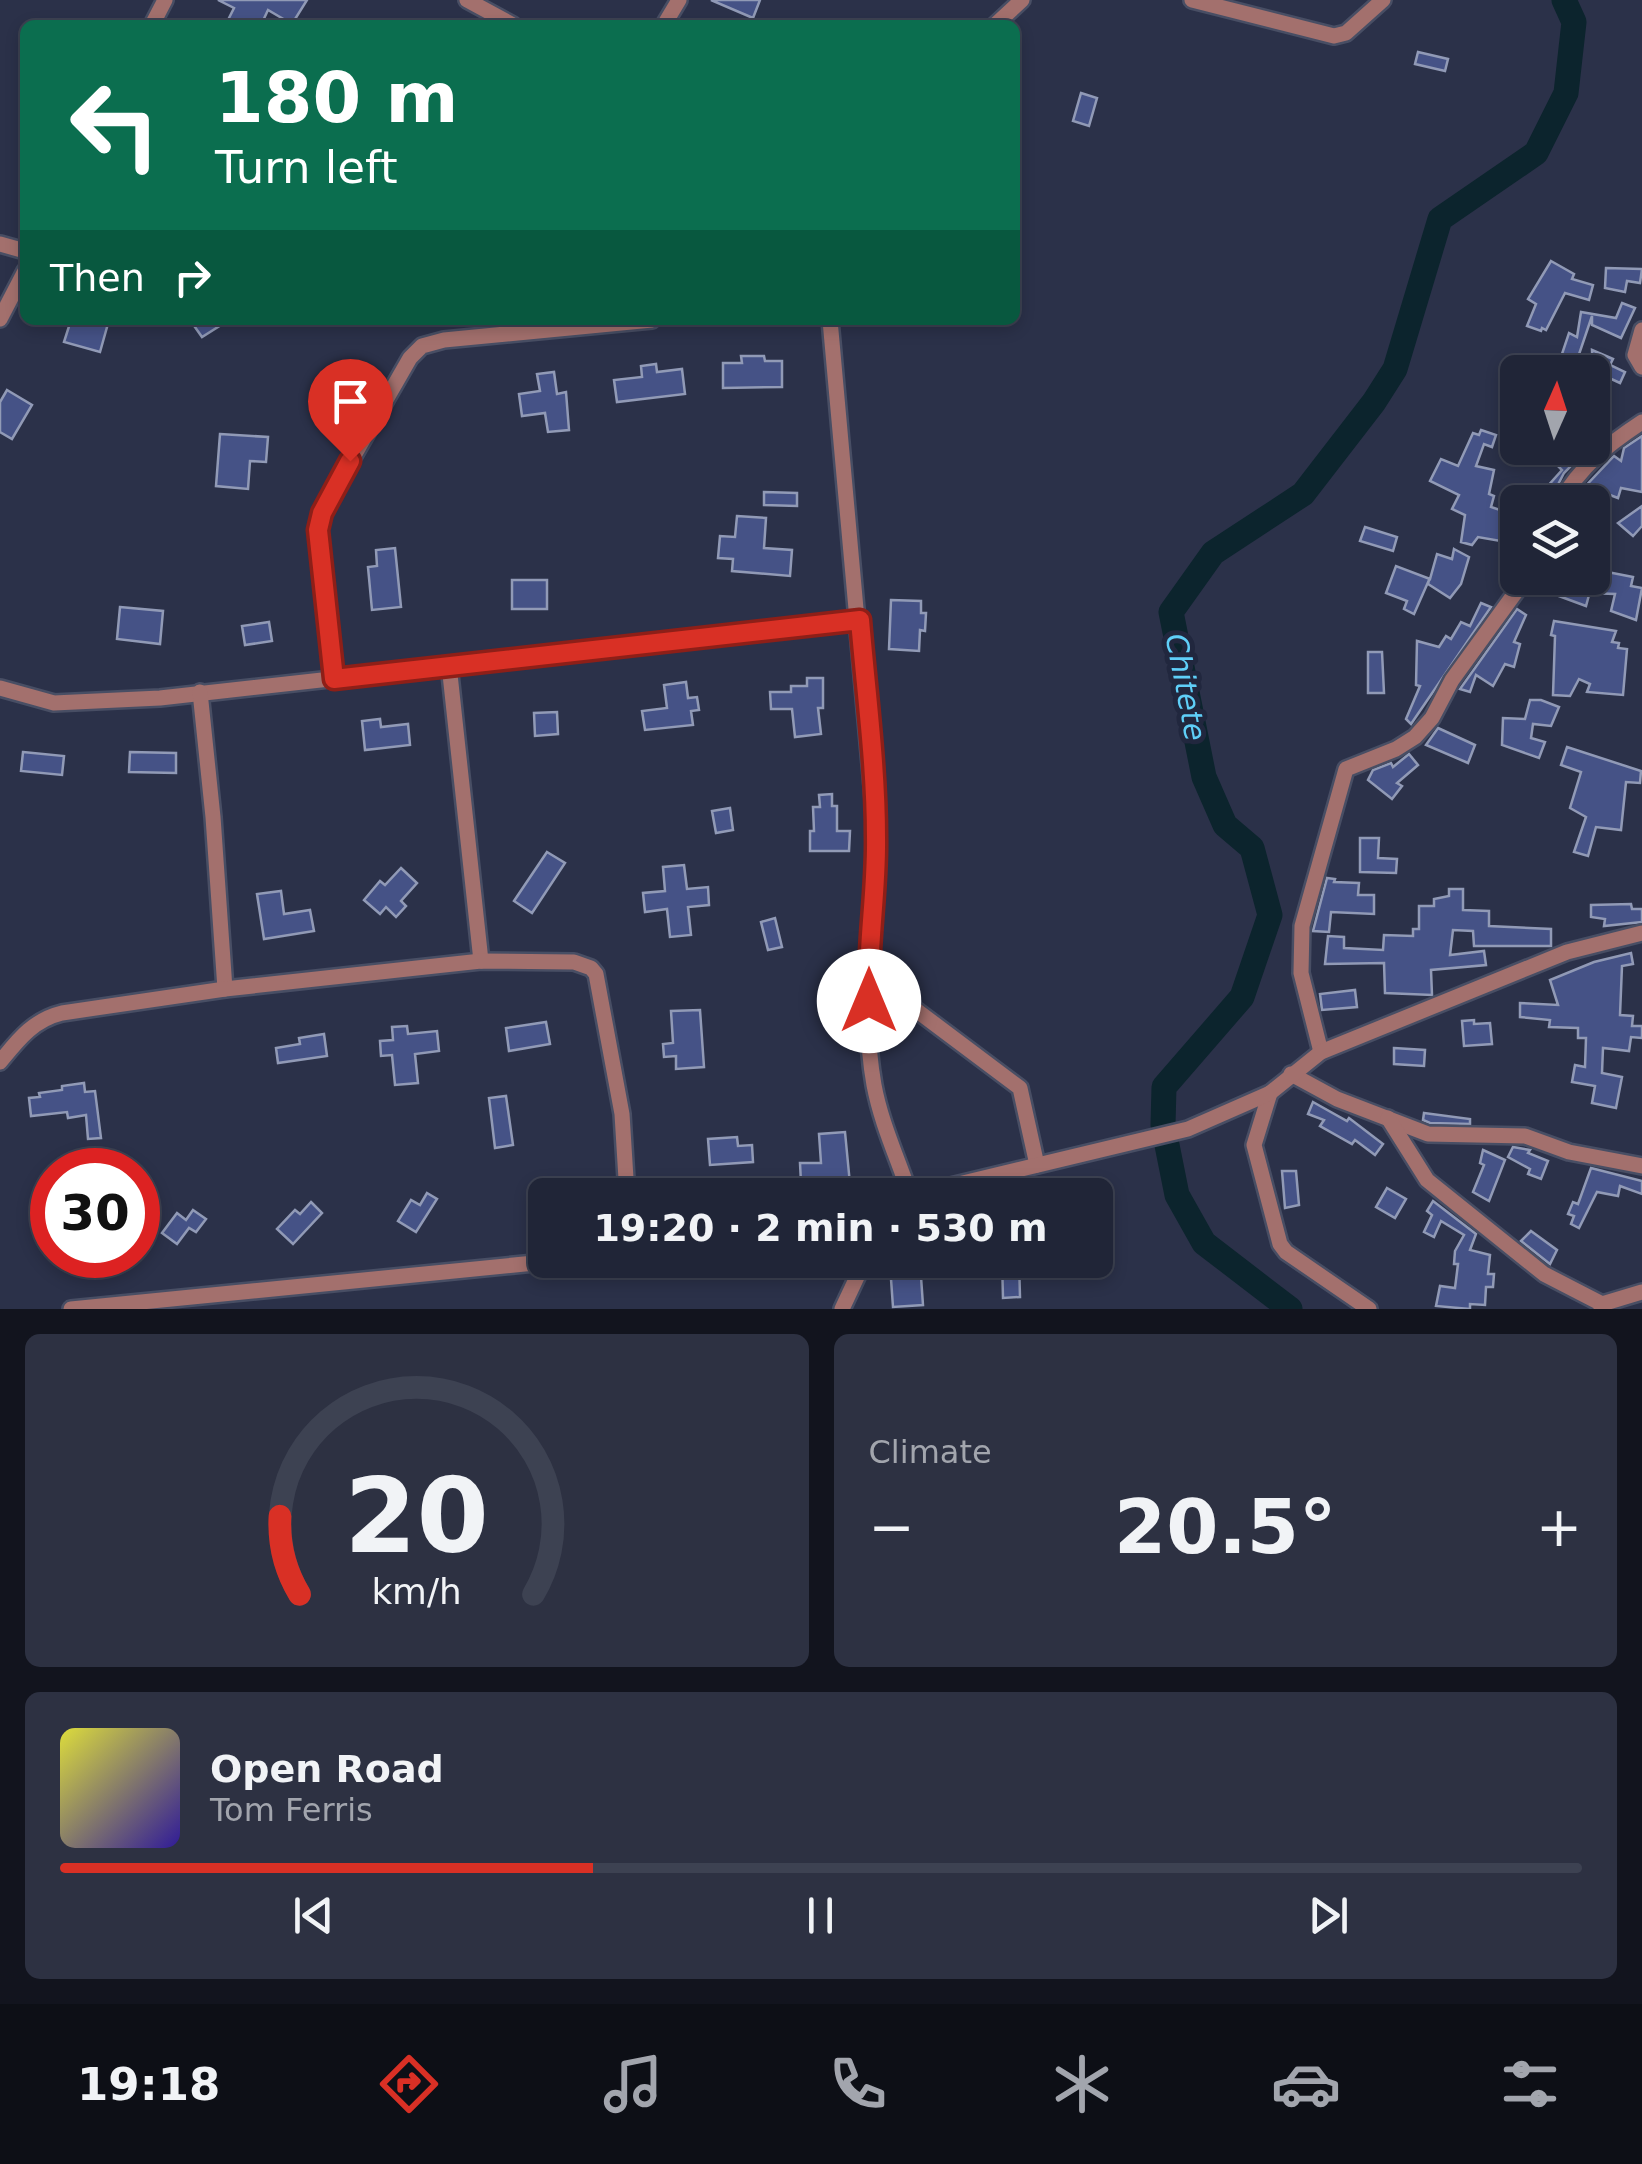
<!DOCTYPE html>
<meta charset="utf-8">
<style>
body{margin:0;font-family:"DejaVu Sans",sans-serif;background:#2d3142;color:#f1f3f6;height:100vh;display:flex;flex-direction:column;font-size:38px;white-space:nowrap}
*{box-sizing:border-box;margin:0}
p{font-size:32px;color:#a2a5ad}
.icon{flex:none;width:55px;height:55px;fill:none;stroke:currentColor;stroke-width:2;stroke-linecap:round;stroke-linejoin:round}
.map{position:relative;height:1309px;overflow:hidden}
.sheet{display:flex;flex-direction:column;gap:25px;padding:25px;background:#12141e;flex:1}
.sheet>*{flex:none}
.banner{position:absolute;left:20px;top:20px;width:1000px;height:305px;border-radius:15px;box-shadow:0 5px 15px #0003,0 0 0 2px #3d4252;background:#0b6e4f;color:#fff;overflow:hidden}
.needle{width:65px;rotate:3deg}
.tools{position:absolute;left:1500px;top:355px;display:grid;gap:20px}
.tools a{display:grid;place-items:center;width:110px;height:110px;border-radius:15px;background:#202537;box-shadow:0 5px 15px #0003,0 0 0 2px #3d4252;font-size:50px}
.speed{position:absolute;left:30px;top:1148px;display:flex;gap:20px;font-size:50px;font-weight:700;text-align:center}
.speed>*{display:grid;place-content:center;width:130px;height:130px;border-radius:50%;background:#202537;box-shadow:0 5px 15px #0003,0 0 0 2px #3d4252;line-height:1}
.speed .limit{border:15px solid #d22;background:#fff;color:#111}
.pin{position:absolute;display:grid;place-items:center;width:85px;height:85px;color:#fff;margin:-102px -42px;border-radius:50% 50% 50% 0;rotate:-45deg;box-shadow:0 0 10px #0007}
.pin .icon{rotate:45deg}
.me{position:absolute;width:110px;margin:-55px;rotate:0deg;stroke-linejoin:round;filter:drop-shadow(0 0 8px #0008)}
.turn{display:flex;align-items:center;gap:35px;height:210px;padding:0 30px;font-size:45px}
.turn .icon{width:130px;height:130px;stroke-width:2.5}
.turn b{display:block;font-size:70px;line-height:85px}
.then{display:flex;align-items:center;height:95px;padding:0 30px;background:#0003;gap:20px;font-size:38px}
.big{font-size:75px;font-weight:700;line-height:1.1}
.sheet .widget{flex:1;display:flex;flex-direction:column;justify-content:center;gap:15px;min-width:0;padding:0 35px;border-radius:15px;background:#2d3142}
.sheet .dial{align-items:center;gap:0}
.dial svg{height:260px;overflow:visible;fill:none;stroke:#3d4252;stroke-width:7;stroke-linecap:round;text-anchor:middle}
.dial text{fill:#f1f3f6;stroke:none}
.song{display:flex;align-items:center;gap:30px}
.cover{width:120px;height:120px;border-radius:15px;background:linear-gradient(135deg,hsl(60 70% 55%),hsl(250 70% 35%))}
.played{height:10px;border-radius:5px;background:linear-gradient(90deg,#d93025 35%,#3d4252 35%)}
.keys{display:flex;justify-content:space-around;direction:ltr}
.heat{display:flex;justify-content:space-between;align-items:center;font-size:55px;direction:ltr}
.sheet .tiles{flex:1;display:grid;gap:25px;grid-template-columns:1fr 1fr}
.widget:last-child{grid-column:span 2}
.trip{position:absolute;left:528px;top:1178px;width:585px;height:100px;border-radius:15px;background:#202537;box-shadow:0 5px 15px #0003,0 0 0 2px #3d4252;font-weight:700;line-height:100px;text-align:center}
.dock{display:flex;height:160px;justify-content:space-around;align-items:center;background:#0d0f16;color:#a2a5ad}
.dock .icon{width:70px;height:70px}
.dock .active{color:#d93025}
.dock b{font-size:45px;color:#f1f3f6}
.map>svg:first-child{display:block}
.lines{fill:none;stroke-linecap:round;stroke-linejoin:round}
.river{stroke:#0c242d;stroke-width:25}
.building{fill:#455286;stroke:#919ab6;stroke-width:2.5}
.minor-casing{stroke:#484e64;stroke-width:20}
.minor{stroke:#a3706d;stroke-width:15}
.route-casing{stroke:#8d1f18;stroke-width:25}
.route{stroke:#d93025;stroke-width:18}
.labels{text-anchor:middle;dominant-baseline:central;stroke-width:10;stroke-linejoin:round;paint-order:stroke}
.water-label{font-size:30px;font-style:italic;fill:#5fcff8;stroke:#21273e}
</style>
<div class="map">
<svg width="1642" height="1309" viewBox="0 0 1642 1309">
<rect width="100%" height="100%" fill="#2b3149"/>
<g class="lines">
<path class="river" d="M 1290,1309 L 1204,1243 L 1177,1195 L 1163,1125 L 1164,1087 L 1242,997 L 1270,915 L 1252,848 L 1225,825 L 1204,777 L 1171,612 L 1213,553 L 1303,494 L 1374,402 L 1395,369 L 1440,219 L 1536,153 L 1566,93 L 1574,22 L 1564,0"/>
</g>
<g class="building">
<path d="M 218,0 L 307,0 L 292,24 L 268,10 L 261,25 L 236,25 L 228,20 L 234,8 Z"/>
<path d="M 711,0 L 760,0 L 753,18 Z"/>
<path d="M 1418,52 L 1448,59 L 1445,71 L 1415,64 Z"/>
<path d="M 1081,93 L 1097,98 L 1089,126 L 1073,121 Z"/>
<path d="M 1551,261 L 1574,274 L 1572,279 L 1593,285 L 1589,300 L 1565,293 L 1546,330 L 1542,328 L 1541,331 L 1527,326 L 1536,304 L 1528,299 Z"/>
<path d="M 1606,268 L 1642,269 L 1640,283 L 1627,281 L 1625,292 L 1605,288 Z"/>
<path d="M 1622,303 L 1635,308 L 1621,338 L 1592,325 L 1592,316 L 1573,372 L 1539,372 L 1525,367 L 1529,356 L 1558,366 L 1569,333 L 1577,337 L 1581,312 L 1616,318 Z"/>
<path d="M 71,320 L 109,320 L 100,352 L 64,342 Z"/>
<path d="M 190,320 L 229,320 L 202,337 Z"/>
<path d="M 1592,350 L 1613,359 L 1610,365 L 1625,372 L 1620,383 L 1607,377 L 1594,415 Z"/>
<path d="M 741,356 L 764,356 L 765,361 L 782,361 L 782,387 L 723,388 L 723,363 L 742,363 Z"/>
<path d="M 656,364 L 657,372 L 682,369 L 685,394 L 617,402 L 614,380 L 642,377 L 641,366 Z"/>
<path d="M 554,372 L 557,394 L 566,392 L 569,430 L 548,432 L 545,413 L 522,416 L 519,394 L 540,391 L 537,374 Z"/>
<path d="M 7,390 L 32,405 L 12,439 L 0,432 L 0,402 Z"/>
<path d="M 1481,430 L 1496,435 L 1492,447 L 1484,444 L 1476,466 L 1494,470 L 1489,494 L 1494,496 L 1491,507 L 1518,516 L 1518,544 L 1478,537 L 1472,545 L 1461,542 L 1465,515 L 1452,509 L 1459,495 L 1430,481 L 1441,459 L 1458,466 L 1473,433 L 1479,435 Z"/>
<path d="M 220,434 L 268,437 L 266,462 L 250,461 L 248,489 L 216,486 Z"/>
<path d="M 1642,436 L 1642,492 L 1621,488 L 1618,498 L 1594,489 L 1588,499 L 1579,493 L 1614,456 L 1621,461 L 1624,448 Z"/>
<path d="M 1566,455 L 1574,463 L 1564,473 L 1549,502 L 1517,502 L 1523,486 L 1541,492 L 1545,489 L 1562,470 L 1556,464 Z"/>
<path d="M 764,492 L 797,493 L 797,506 L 764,505 Z"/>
<path d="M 1642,506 L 1642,526 L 1633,536 L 1618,523 Z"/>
<path d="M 737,516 L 766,518 L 764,548 L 792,550 L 790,576 L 732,571 L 733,559 L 718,558 L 720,536 L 735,537 Z"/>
<path d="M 1365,527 L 1397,537 L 1393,551 L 1360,541 Z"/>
<path d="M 395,548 L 401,607 L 372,610 L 368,567 L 377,566 L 376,550 Z"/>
<path d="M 1454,549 L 1469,557 L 1461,584 L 1450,598 L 1428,584 L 1429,580 L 1414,614 L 1404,609 L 1407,601 L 1386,593 L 1396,566 L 1430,579 L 1437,554 L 1452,559 Z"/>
<path d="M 1592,569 L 1633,577 L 1631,586 L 1642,588 L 1636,620 L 1611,611 L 1615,594 L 1588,593 Z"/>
<rect x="512" y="580" width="35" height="29"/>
<path d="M 1561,584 L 1589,595 L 1586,606 L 1556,595 Z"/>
<path d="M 891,600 L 921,601 L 921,613 L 926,613 L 925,631 L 920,630 L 919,651 L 889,649 Z"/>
<path d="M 1481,603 L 1491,607 L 1411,724 L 1406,719 L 1420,686 L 1416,685 L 1417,641 L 1439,647 L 1446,636 L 1451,639 L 1461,622 L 1470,626 Z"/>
<path d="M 120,607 L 163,611 L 160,644 L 117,639 Z"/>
<path d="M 1517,609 L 1526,615 L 1514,642 L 1520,644 L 1514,667 L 1505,664 L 1493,686 L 1476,675 L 1470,692 L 1460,689 Z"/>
<path d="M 1554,621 L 1616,631 L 1612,642 L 1619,643 L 1618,648 L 1627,649 L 1623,695 L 1587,692 L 1590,684 L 1579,679 L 1570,696 L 1553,695 L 1555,636 L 1551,635 Z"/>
<path d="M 269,622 L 272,641 L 245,645 L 242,626 Z"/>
<path d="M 1368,652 L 1382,652 L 1384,693 L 1368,693 Z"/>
<path d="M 807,678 L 823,678 L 823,708 L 818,708 L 821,734 L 795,737 L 792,709 L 771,709 L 770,692 L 791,692 L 791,686 L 807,686 Z"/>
<path d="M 686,682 L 688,698 L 697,697 L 699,710 L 691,711 L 693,725 L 645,730 L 642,711 L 667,708 L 664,685 Z"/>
<path d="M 1530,700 L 1541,700 L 1559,707 L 1551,726 L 1533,724 L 1531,738 L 1545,742 L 1539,758 L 1502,745 L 1503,718 L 1525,719 Z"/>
<path d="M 557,712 L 558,734 L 535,736 L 534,713 Z"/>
<path d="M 380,719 L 381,727 L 408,724 L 410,745 L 365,750 L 362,721 Z"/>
<path d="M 1438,728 L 1475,745 L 1468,763 L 1426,745 Z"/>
<path d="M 1567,747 L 1641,771 L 1640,783 L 1626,782 L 1621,830 L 1596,827 L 1588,856 L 1574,852 L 1586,817 L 1570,808 L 1581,772 L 1561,765 Z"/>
<path d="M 23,752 L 64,756 L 62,775 L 21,771 Z"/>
<path d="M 130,752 L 176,753 L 176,773 L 129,772 Z"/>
<path d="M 1409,754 L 1418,765 L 1397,783 L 1402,786 L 1392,799 L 1368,780 L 1373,770 L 1391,763 L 1393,767 Z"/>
<path d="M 832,794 L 832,806 L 837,806 L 837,831 L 850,831 L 849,851 L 810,851 L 810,831 L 814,831 L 813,807 L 820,807 L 819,795 Z"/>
<path d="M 730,808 L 733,830 L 716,833 L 712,811 Z"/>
<path d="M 1360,838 L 1379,838 L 1378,858 L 1397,859 L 1396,873 L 1360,872 Z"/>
<path d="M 547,852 L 565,863 L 532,913 L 514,901 Z"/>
<path d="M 684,865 L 687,889 L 708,887 L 709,905 L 688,907 L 691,935 L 670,937 L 667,909 L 645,912 L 643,893 L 665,891 L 663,867 Z"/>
<path d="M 401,868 L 417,883 L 401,901 L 406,906 L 396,917 L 386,907 L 380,914 L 364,900 L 380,881 L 385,885 Z"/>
<path d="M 1327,878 L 1335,879 L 1334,882 L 1359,883 L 1358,895 L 1374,895 L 1374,914 L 1331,912 L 1329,932 L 1313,931 Z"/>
<path d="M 1449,889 L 1463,889 L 1463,910 L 1489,911 L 1489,926 L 1551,929 L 1551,946 L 1474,946 L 1473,931 L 1453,930 L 1450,955 L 1484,951 L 1486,965 L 1431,970 L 1432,995 L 1385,993 L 1384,963 L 1325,964 L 1328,936 L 1344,937 L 1344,948 L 1383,950 L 1384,935 L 1413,936 L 1413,929 L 1419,929 L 1419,906 L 1434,906 L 1434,899 L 1449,896 Z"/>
<path d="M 281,891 L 284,914 L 310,910 L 314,931 L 264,939 L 257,894 Z"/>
<path d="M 1631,904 L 1632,909 L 1642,909 L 1642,922 L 1604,926 L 1605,919 L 1591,917 L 1591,905 Z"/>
<path d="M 775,918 L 782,947 L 768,950 L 761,922 Z"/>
<path d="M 1631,953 L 1633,964 L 1622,966 L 1620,1015 L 1633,1016 L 1632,1026 L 1642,1026 L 1642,1038 L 1631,1037 L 1629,1051 L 1603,1048 L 1602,1073 L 1622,1077 L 1616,1108 L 1592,1103 L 1595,1086 L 1572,1082 L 1575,1065 L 1585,1067 L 1586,1038 L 1578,1038 L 1578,1028 L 1549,1027 L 1550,1020 L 1520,1017 L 1520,1003 L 1558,1005 L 1550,980 L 1594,962 Z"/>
<path d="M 1355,990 L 1357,1007 L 1322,1010 L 1320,994 Z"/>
<path d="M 700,1010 L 704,1067 L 676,1069 L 676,1056 L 664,1057 L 663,1044 L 673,1043 L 671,1011 Z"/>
<path d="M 1474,1020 L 1474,1024 L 1490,1023 L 1492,1044 L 1464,1046 L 1462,1021 Z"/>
<path d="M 546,1022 L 550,1044 L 509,1051 L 506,1028 Z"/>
<path d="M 407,1026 L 408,1034 L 437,1031 L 439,1051 L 415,1054 L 418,1083 L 395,1085 L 392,1055 L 381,1056 L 380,1041 L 393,1040 L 392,1027 Z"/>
<path d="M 324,1034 L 327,1056 L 278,1063 L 276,1048 L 300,1044 L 299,1038 Z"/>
<path d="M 1394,1048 L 1425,1050 L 1424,1066 L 1394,1064 Z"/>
<path d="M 84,1083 L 85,1092 L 95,1091 L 101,1138 L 88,1139 L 86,1115 L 68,1118 L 67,1112 L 31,1116 L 29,1098 L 40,1097 L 39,1093 L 62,1090 L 62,1086 Z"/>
<path d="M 506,1096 L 513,1145 L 495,1148 L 489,1098 Z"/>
<path d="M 1313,1102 L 1347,1121 L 1349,1118 L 1383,1144 L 1375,1155 L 1355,1140 L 1352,1144 L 1320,1126 L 1324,1120 L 1308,1114 Z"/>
<path d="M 1424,1113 L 1470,1119 L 1470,1124 L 1430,1123 L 1423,1120 Z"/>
<path d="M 845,1132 L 850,1184 L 823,1186 L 823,1181 L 801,1183 L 800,1163 L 821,1163 L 819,1134 Z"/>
<path d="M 737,1137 L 738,1146 L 752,1145 L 753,1162 L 710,1165 L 708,1139 Z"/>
<path d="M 1513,1147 L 1530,1150 L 1528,1153 L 1548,1161 L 1541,1179 L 1528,1174 L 1530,1169 L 1508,1157 Z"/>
<path d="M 1483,1150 L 1505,1160 L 1489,1201 L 1473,1192 L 1484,1165 L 1480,1163 Z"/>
<path d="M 1591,1168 L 1642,1181 L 1642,1194 L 1620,1186 L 1618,1196 L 1597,1192 L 1579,1228 L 1571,1224 L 1574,1216 L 1568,1214 L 1573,1202 L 1578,1204 Z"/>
<path d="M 1282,1171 L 1296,1171 L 1299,1205 L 1285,1208 Z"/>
<path d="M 1387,1188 L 1406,1199 L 1395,1218 L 1376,1207 Z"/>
<path d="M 427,1193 L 437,1199 L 416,1232 L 398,1221 L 411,1200 L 420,1205 Z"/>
<path d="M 1433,1201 L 1476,1234 L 1470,1250 L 1490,1255 L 1488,1274 L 1494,1274 L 1493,1287 L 1486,1287 L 1485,1305 L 1470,1304 L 1470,1309 L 1436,1306 L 1440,1286 L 1455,1288 L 1458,1264 L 1454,1264 L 1455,1251 L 1464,1235 L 1441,1221 L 1434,1237 L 1424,1232 L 1432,1215 L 1427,1211 Z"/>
<path d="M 311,1202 L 322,1213 L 293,1244 L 277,1229 L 295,1210 L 300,1214 Z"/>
<path d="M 193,1210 L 206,1219 L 196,1232 L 189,1228 L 177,1244 L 162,1233 L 177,1213 L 186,1220 Z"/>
<path d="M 1531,1231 L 1557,1250 L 1550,1264 L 1521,1241 Z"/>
<path d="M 1002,1260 L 1019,1260 L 1020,1297 L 1003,1298 Z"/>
<path d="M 920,1263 L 923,1305 L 893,1307 L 890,1265 Z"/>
</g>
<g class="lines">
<defs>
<g id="minor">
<path d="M 467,0 L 513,25"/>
<path d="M 1192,0 L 1334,36 L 1346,33 L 1383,0"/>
<path d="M 152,25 L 165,0"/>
<path d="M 664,25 L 679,0"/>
<path d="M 995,25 L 1022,0"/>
<path d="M 0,244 L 25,251"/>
<path d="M 0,319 L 25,271"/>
<path d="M 830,320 L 876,831 C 876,916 859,1001 874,1085 C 881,1123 898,1159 910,1195"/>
<path d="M 1642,330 L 1635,355 L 1642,367"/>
<path d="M 1560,502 C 1581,466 1607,445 1642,422"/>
<path d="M 449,665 L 481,961"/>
<path d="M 334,679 L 318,530 L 321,513 L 410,358 L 422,346 L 444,340 L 652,320"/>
<path d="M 0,688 L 54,703 L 160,698 L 859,620"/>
<path d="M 200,692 L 213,817 L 225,989"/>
<path d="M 868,974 L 1020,1088 L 1037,1165"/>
<path d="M 1321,1052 L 1301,973 L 1302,926 L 1346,769 L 1396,749 L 1415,737 L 1432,718 L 1452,680 L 1526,578"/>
<path d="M 0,1062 C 18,1040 33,1020 62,1013 L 225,989 L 481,961 L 574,962 L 591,968 L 596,974 L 622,1114 L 627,1195"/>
<path d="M 1291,1074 L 1337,1099 L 1428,1134 L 1525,1136 L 1569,1152 L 1642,1166"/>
<path d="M 1270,1093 L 1254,1145 L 1280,1244 L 1286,1252 L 1369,1309"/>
<path d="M 1388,1118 L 1427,1180 L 1544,1274 L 1602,1304 L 1601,1309"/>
<path d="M 913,1195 L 1188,1129 L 1270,1093 L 1321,1052 L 1567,952 L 1642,933"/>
<path d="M 1602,1304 L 1642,1292"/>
<path d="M 71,1309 L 565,1260"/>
<path d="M 842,1309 L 865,1260"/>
</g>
</defs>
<use href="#minor" class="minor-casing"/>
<use href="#minor" class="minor"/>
</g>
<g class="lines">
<defs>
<path id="route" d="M 350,461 L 322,513 L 318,530 L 334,679 L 860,620 C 866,692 876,765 876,837 C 877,892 867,946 869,1001"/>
</defs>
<use href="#route" class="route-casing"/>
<use href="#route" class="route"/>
</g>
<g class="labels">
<g class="water-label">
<text transform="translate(1186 687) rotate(79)">Chitete</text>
</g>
</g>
</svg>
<div class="tools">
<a><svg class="needle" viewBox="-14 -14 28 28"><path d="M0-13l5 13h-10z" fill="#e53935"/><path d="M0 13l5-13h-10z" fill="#a2a5ad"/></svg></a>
<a><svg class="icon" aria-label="layers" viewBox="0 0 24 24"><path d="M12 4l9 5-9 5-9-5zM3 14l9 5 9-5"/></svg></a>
</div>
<div class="speed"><div class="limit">30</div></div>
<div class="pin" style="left:350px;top:461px;background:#d93025"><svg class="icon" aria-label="arrive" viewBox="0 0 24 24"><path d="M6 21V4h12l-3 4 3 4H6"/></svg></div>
<svg class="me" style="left:869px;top:1001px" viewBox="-20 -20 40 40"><circle r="19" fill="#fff"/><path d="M0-13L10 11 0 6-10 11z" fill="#d93025"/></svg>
<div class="trip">19:20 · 2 min · 530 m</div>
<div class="banner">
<div class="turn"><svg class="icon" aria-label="left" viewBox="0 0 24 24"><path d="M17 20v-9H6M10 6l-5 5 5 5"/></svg><div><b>180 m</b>Turn left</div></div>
<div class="then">Then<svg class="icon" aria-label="right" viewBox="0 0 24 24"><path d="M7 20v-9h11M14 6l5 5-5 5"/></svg></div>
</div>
</div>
<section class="sheet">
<div class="tiles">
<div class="widget dial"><svg viewBox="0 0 100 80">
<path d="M14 69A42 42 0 1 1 86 69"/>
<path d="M14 69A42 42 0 0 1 8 45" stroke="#d93025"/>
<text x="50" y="56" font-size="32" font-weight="700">20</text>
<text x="50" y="72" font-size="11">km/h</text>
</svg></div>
<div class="widget"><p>Climate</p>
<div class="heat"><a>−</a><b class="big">20.5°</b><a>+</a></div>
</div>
<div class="widget">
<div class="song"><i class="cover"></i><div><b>Open Road</b><p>Tom Ferris</p></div></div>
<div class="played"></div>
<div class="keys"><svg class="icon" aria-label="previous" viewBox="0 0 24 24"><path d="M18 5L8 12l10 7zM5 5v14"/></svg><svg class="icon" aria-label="pause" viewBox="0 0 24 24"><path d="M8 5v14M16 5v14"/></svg><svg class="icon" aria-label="next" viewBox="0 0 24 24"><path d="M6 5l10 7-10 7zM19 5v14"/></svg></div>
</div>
</div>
</section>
<nav class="dock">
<b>19:18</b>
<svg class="icon active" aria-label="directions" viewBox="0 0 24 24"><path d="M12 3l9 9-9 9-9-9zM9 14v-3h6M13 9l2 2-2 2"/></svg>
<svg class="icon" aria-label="music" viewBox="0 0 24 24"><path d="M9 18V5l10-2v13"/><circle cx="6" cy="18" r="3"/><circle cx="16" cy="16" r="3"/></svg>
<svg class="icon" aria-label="phone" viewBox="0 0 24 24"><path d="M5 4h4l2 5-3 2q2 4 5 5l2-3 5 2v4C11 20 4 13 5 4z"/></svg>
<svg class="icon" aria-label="climate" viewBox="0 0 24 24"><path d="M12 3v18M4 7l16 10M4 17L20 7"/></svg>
<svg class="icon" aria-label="car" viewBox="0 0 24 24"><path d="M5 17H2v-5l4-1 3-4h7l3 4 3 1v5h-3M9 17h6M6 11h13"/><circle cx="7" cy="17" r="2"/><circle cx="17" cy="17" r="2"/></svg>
<svg class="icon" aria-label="filters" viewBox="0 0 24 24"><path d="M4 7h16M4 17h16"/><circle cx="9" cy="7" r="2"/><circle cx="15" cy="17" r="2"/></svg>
</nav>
